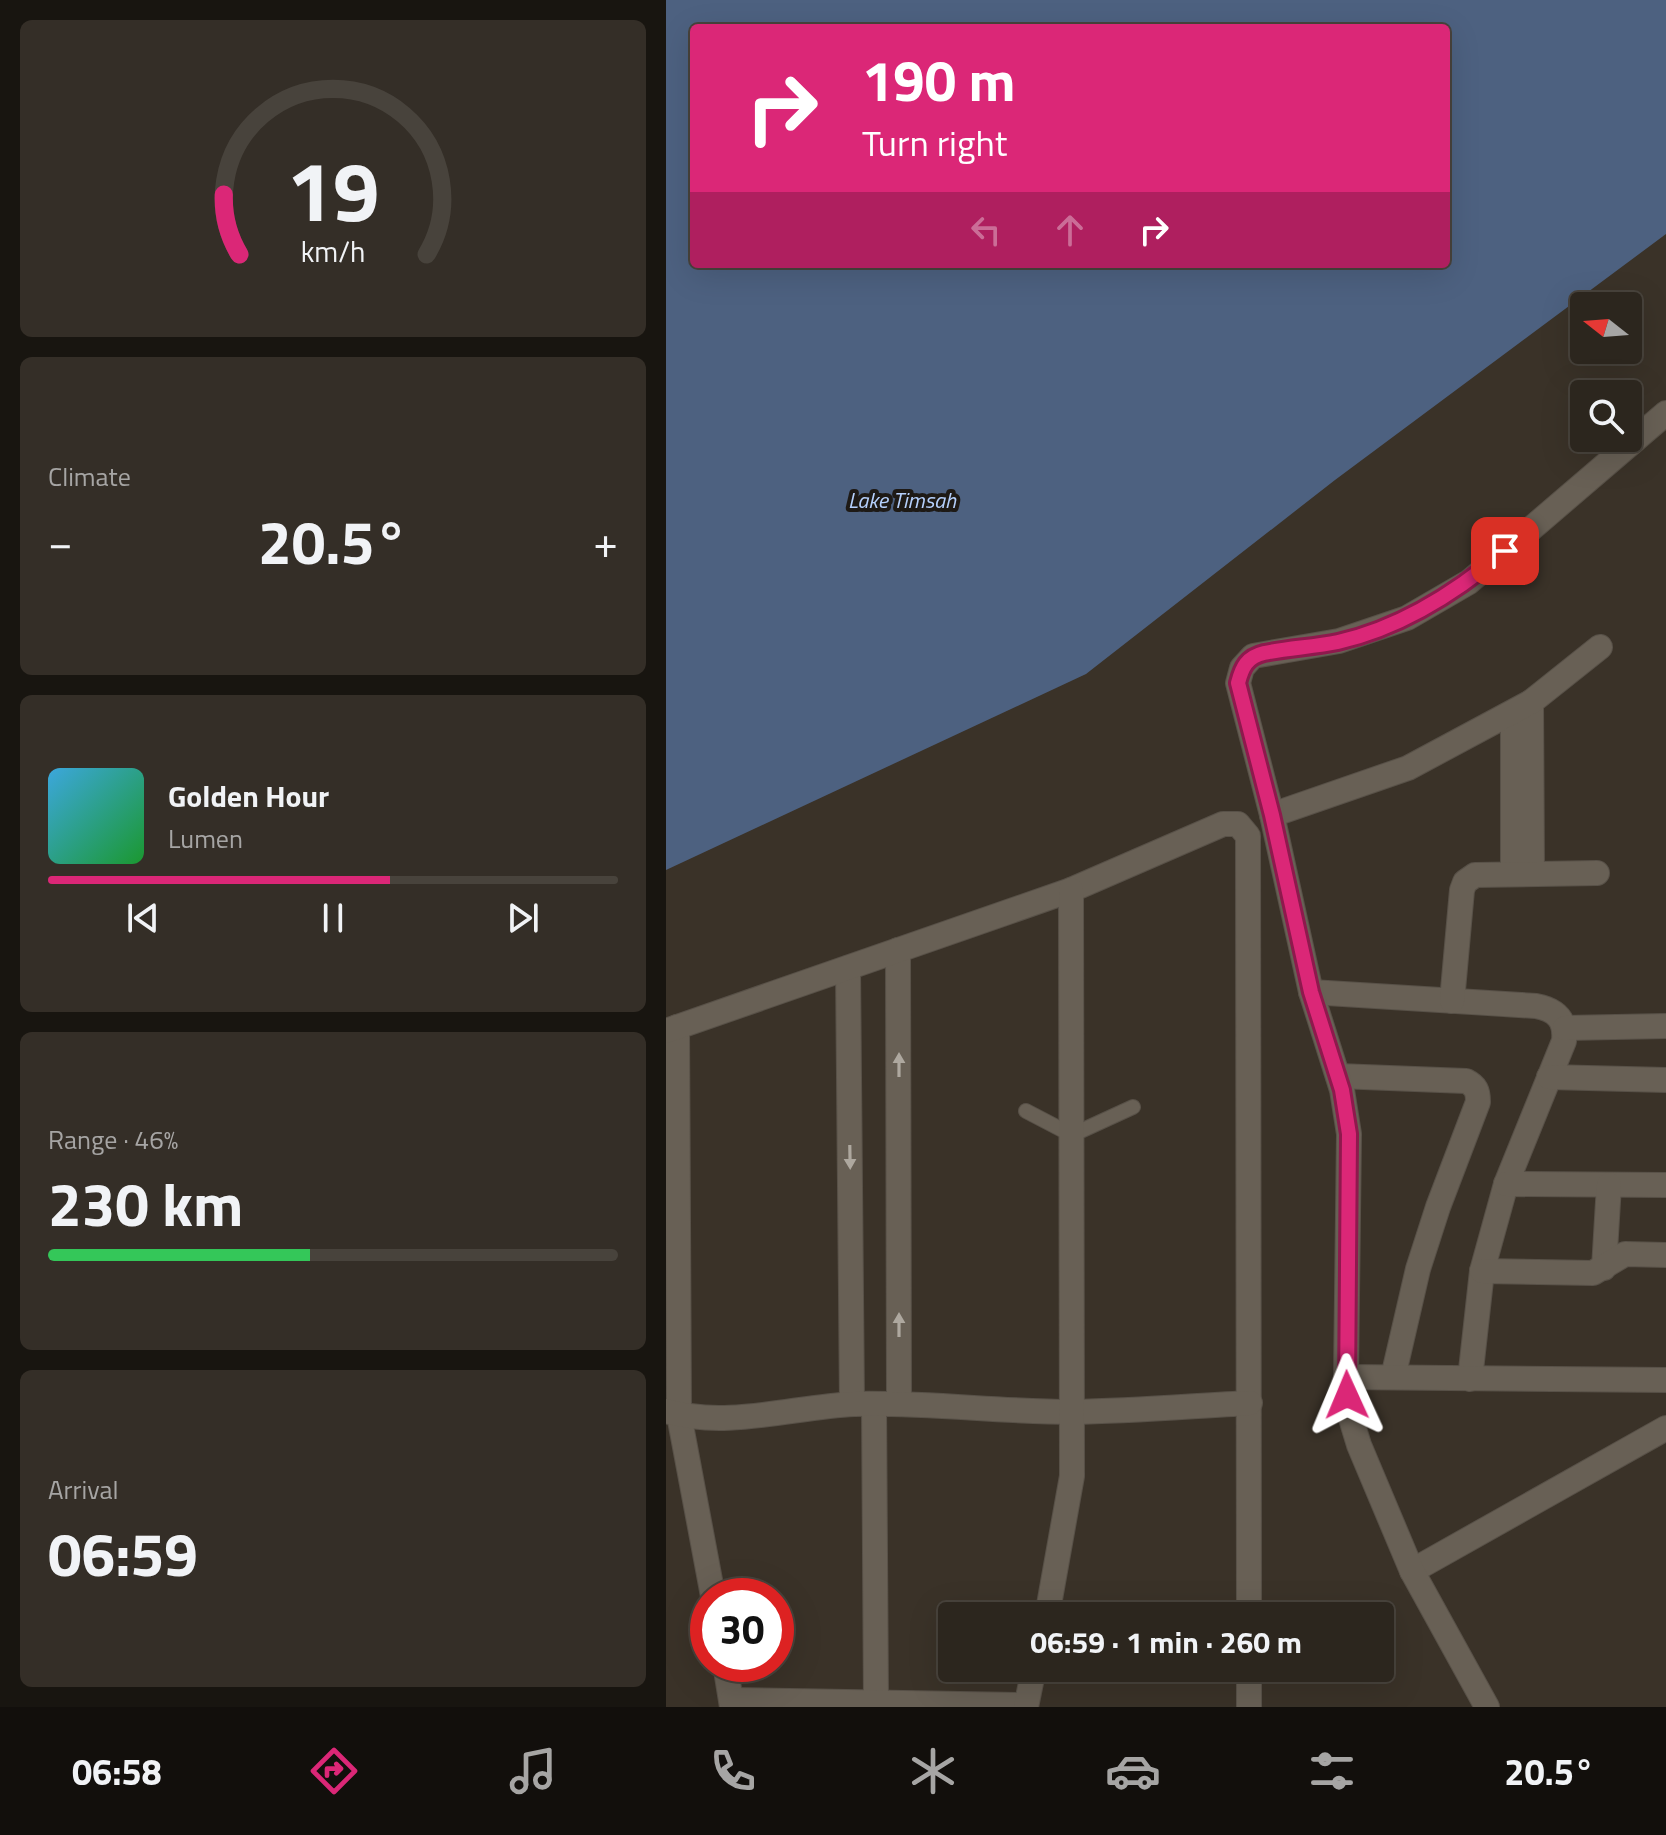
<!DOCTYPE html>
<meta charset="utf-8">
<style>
body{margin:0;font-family:"Titillium Web",sans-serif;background:#342e27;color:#f1f3f6;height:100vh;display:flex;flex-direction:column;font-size:30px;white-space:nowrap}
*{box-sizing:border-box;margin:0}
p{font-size:26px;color:#a6a5a4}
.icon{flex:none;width:44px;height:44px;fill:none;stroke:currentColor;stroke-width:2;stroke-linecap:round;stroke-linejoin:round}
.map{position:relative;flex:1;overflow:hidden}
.sheet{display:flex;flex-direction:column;gap:20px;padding:20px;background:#181510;width:666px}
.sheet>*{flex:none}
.banner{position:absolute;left:24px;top:24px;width:760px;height:244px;border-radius:8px;box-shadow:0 8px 32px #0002,0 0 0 2px #48433c;background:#db2777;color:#fff;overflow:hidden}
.needle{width:52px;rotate:287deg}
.controls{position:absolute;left:904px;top:292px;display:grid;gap:16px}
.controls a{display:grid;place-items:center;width:72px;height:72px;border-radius:8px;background:#2c261e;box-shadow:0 8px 32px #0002,0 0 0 2px #48433c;font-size:40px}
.speed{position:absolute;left:24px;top:1578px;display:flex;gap:16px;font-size:40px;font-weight:700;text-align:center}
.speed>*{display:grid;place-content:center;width:104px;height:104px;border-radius:50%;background:#2c261e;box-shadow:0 8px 32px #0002,0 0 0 2px #48433c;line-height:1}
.speed .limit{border:12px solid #d22;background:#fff;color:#111}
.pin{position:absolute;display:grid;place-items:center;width:68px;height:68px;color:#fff;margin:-34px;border-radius:16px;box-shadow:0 4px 12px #0006}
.me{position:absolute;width:88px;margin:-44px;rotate:359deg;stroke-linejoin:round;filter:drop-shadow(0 0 6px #0008)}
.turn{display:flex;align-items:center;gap:28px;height:168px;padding:0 40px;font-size:36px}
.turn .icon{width:104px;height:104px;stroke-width:2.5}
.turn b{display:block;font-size:56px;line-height:68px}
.lanes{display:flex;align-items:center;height:76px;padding:0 40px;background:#0003;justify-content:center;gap:40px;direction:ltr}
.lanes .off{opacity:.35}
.big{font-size:60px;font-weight:700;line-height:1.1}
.sheet .widget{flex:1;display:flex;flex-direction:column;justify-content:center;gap:12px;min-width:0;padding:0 28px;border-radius:12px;background:#342e27}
.sheet .dial{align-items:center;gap:0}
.dial svg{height:208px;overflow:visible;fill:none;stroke:#48433c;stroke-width:7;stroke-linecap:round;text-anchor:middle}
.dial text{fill:#f1f3f6;stroke:none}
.song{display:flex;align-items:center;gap:24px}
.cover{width:96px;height:96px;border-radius:12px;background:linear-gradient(135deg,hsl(200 70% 55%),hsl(130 70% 35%))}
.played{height:8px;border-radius:4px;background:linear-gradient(90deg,#db2777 60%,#48433c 60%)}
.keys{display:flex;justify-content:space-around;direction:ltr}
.heat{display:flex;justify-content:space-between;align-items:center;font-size:44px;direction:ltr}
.charge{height:12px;border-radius:6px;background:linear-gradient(90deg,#34c759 46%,#48433c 0)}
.trip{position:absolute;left:272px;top:1602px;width:456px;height:80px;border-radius:8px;background:#2c261e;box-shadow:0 8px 32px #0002,0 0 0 2px #48433c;font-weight:700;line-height:80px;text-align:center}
.tab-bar{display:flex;height:128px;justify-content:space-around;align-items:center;background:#120f0c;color:#a6a5a4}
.tab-bar .icon{width:56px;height:56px}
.tab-bar .active{color:#db2777}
.tab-bar b{font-size:36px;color:#f1f3f6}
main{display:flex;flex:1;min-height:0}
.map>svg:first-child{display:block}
.water{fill:#4d6180;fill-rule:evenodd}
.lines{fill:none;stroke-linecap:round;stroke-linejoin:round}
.lane-casing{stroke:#585148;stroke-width:16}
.street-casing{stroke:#585148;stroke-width:26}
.lane{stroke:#686055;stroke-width:14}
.street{stroke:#686055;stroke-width:24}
.oneway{fill:#aea89f}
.route-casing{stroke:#8e194d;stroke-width:20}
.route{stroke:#db2777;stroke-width:14}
.labels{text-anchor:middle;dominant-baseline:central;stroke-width:8;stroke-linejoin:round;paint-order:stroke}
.water-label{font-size:22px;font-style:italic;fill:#b5d0fc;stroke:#1e1a16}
</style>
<main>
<section class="sheet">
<div class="widget dial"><svg viewBox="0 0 100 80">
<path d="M14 69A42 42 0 1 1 86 69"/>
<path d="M14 69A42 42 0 0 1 8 46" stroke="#db2777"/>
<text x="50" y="56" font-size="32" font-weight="700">19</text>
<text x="50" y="72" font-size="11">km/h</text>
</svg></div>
<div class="widget"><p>Climate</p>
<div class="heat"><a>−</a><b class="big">20.5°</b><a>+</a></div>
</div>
<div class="widget">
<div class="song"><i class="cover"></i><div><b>Golden Hour</b><p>Lumen</p></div></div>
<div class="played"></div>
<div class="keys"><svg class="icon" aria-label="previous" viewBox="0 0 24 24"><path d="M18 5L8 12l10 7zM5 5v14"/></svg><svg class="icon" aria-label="pause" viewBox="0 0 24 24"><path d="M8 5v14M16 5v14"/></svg><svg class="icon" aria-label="next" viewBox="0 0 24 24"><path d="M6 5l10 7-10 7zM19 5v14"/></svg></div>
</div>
<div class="widget"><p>Range · 46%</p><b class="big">230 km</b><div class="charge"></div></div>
<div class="widget"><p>Arrival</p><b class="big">06:59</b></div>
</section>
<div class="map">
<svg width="1000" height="1707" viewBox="0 0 1000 1707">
<rect width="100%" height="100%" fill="#3a3228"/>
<path class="water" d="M 0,0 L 1000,0 L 1000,234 L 669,480 L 420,674 L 0,870 ZM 28,28 L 780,28 L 780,264 L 28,264 Z"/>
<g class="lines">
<defs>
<path id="lane" d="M 360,1111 L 406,1135 L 467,1107"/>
<g id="street">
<path d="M 865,702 L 866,874"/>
<path d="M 847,713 L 847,874"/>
<path d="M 606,815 L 742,768 L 865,702 L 934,647"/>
<path d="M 232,950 L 233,1403"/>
<path d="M 182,968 L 186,1404"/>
<path d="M 645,992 L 870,1006 C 891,1010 900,1020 898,1041 L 840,1184 L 816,1271 L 804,1379"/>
<path d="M 786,1001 L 796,890 L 799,882 L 809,875 L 931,873"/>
<path d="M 11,1027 L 13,1415 L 47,1596"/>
<path d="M 899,1028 L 1000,1026"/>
<path d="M 0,1031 L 405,890 L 557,824 L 572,824 L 582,836 L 583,1616"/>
<path d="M 672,1076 L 800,1081 C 810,1086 812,1091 812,1102 L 772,1207 L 752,1269 L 727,1377"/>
<path d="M 883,1077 L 1000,1080"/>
<path d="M 840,1184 L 1000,1185"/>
<path d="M 938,1268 L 943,1185"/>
<path d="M 816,1271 L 927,1273 L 959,1254 L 1000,1255"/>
<path d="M 680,1377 L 1000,1380"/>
<path d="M 208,1404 L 210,1702"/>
<path d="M 0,1411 C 60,1429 127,1407 188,1404 C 261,1402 334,1412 407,1412 C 466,1411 526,1406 584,1403"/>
<path d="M 746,1571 L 1000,1428"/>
<path d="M 381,1616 L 406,1476 L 405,890"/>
<path d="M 59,1664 L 66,1707"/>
<path d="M 66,1700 L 359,1705"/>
<path d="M 360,1707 L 368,1668"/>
<path d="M 583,1707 L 583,1668"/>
<path d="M 821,1707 L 746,1571 L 693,1445 L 683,1412 L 680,1377 L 683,1134 L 676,1090 L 645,992 L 606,815 L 572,683 L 576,668 L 587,656 L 673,641 L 741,618 L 803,582 L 1000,413"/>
</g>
</defs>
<use href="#lane" class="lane-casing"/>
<use href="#street" class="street-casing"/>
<use href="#lane" class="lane"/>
<use href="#street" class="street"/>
</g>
<defs><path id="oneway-solid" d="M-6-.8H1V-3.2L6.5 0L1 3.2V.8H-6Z" transform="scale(2)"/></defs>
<g class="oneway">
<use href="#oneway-solid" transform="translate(233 1065) rotate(-90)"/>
<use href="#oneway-solid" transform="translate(184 1157) rotate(89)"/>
<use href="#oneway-solid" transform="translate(233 1325) rotate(-90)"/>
</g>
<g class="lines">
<defs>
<path id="route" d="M 681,1395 L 683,1134 L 676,1090 L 645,992 L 606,815 L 572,683 C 576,667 581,657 598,653 C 622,648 648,647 672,642 C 734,628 791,592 839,551"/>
</defs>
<use href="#route" class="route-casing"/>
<use href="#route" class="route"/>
</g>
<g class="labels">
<g class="water-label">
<text x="236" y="500">Lake Timsah</text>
</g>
</g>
</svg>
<div class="controls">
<a><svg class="needle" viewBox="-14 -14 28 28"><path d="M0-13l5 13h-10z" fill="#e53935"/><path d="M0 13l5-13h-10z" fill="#a6a5a4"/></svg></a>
<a><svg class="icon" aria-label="search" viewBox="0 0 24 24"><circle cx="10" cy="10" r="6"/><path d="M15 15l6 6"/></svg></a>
</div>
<div class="speed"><div class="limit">30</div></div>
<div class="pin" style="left:839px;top:551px;background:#d93025"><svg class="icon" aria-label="arrive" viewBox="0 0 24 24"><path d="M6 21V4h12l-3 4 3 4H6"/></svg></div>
<svg class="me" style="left:681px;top:1395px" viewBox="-20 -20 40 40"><path d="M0-17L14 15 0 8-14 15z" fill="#db2777" stroke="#fff" stroke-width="4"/></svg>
<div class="trip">06:59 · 1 min · 260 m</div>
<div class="banner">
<div class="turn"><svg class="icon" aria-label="right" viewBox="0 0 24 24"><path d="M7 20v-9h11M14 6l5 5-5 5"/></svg><div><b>190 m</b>Turn right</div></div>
<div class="lanes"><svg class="icon off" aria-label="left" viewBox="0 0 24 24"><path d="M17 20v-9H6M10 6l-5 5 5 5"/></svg><svg class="icon off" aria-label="ahead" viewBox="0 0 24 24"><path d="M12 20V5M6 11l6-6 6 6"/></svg><svg class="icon" aria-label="right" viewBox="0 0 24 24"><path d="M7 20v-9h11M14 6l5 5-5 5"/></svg></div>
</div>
</div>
</main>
<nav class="tab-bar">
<b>06:58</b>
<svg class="icon active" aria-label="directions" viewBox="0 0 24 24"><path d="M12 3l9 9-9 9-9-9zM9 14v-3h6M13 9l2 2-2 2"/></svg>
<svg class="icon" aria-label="music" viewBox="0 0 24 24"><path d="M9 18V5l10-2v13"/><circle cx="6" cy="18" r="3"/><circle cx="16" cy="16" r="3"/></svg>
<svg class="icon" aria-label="phone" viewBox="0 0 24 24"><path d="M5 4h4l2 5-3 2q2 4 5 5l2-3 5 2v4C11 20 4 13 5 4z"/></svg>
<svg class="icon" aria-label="climate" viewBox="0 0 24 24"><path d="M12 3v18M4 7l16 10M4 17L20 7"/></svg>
<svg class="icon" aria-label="car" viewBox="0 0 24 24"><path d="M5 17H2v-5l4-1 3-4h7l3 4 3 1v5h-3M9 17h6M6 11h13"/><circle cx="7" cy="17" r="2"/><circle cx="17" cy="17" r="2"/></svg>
<svg class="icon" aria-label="filters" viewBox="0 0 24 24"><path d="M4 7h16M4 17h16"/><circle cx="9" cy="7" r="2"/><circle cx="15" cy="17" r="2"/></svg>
<b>20.5°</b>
</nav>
